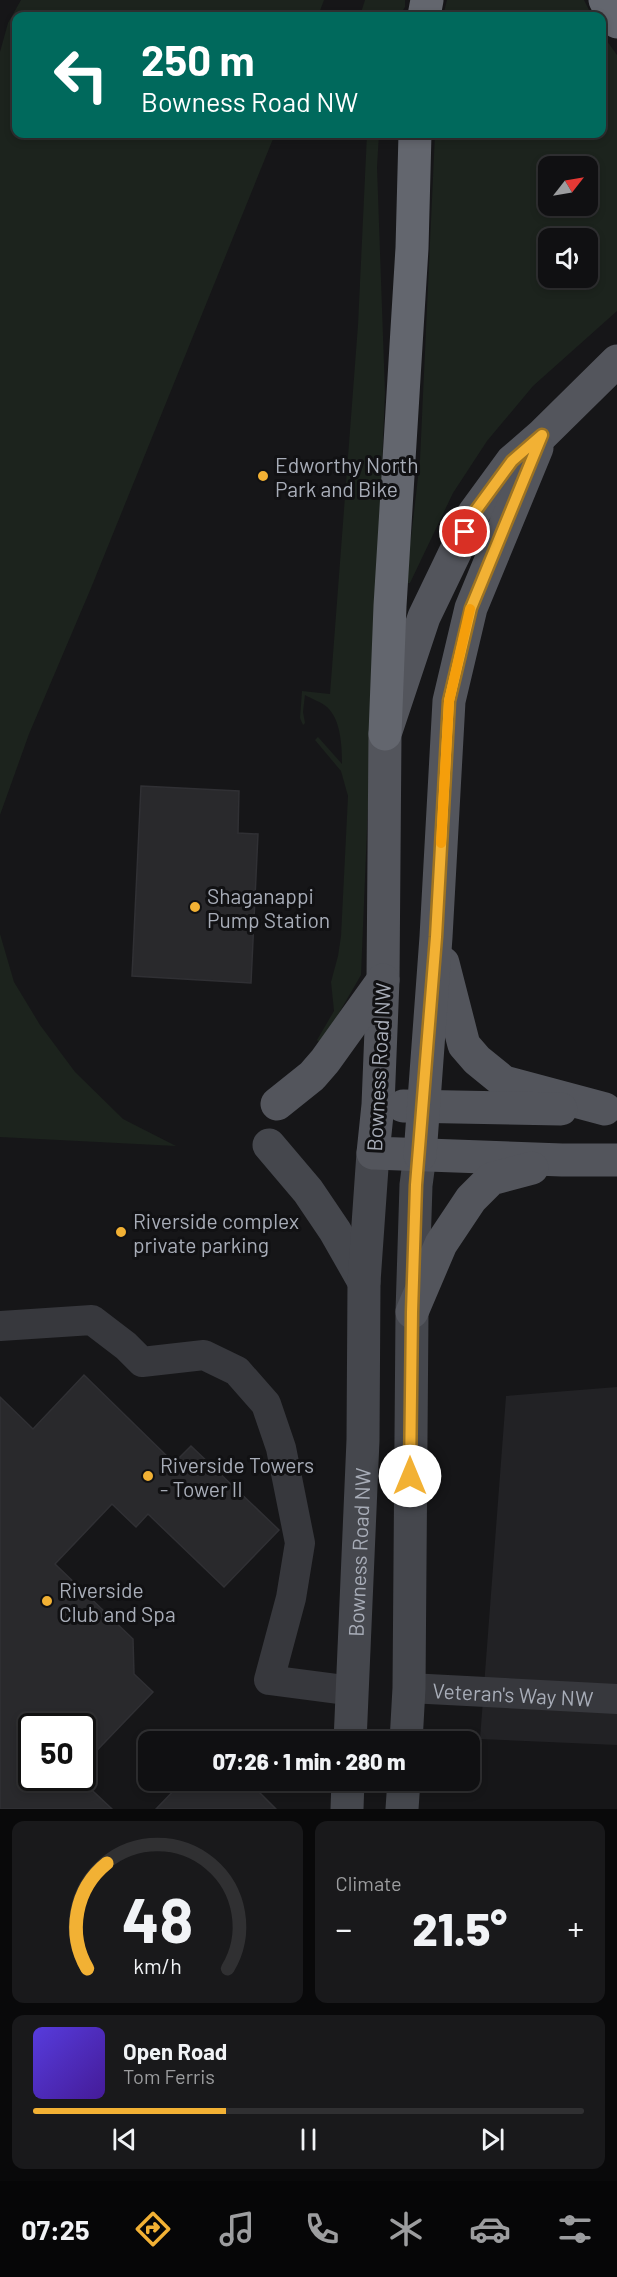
<!DOCTYPE html>
<meta charset="utf-8">
<style>
body{margin:0;font-family:Barlow,sans-serif;background:#19191b;color:#f1f3f6;height:100vh;display:flex;flex-direction:column;font-size:22px;white-space:nowrap}
*{box-sizing:border-box;margin:0}
p{font-size:20px;color:#9c9d9f}
.icon{flex:none;width:33px;height:33px;fill:none;stroke:currentColor;stroke-width:2;stroke-linecap:round;stroke-linejoin:round}
.map{position:relative;height:1809px;overflow:hidden}
.sheet{display:flex;flex-direction:column;gap:12px;padding:12px;background:#09090a;flex:1}
.sheet>*{flex:none}
.guide{position:absolute;left:12px;top:12px;width:594px;height:126px;border-radius:12px;box-shadow:0 3px 9px #0003,0 0 0 2px #303032;background:#00695c;color:#fff;overflow:hidden}
.needle{width:39px;rotate:59deg}
.controls{position:absolute;left:538px;top:156px;display:grid;gap:12px}
.controls a{display:grid;place-items:center;width:60px;height:60px;border-radius:12px;background:#101012;box-shadow:0 3px 9px #0003,0 0 0 2px #303032;font-size:30px}
.speed{position:absolute;left:18px;top:1713px;display:flex;gap:12px;font-size:30px;font-weight:700;text-align:center}
.speed>*{display:grid;place-content:center;width:78px;height:78px;border-radius:50%;background:#101012;box-shadow:0 3px 9px #0003,0 0 0 2px #303032;line-height:1}
.speed .limit{border:3px solid #111;border-radius:9px;background:#fff;color:#111}
.pin{position:absolute;display:grid;place-items:center;width:51px;height:51px;color:#fff;margin:-26px;border:3px solid #fff;border-radius:50%;box-shadow:0 2px 6px #0007}
.me{position:absolute;width:66px;margin:-33px;rotate:0deg;stroke-linejoin:round;filter:drop-shadow(0 0 4px #0008)}
.turn{display:flex;align-items:center;gap:21px;height:126px;padding:0 30px;font-size:27px}
.turn .icon{width:78px;height:78px;stroke-width:2.5}
.turn b{display:block;font-size:42px;line-height:51px}
.big{font-size:45px;font-weight:800;line-height:1.1}
.sheet .card{flex:1;display:flex;flex-direction:column;justify-content:center;gap:9px;min-width:0;padding:0 21px;border-radius:12px;background:#19191b}
.sheet .dial{align-items:center;gap:0}
.dial svg{height:156px;overflow:visible;fill:none;stroke:#303032;stroke-width:7;stroke-linecap:round;text-anchor:middle}
.dial text{fill:#f1f3f6;stroke:none}
.song{display:flex;align-items:center;gap:18px}
.cover{width:72px;height:72px;border-radius:9px;background:linear-gradient(135deg,hsl(250 70% 55%),hsl(260 70% 35%))}
.played{height:6px;border-radius:3px;background:linear-gradient(90deg,#f2b134 35%,#303032 35%)}
.keys{display:flex;justify-content:space-around;direction:ltr}
.heat{display:flex;justify-content:space-between;align-items:center;font-size:33px;direction:ltr}
.sheet .tiles{flex:1;display:grid;gap:12px;grid-template-columns:1fr 1fr}
.card:last-child{grid-column:span 2}
.trip{position:absolute;left:138px;top:1731px;width:342px;height:60px;border-radius:12px;background:#101012;box-shadow:0 3px 9px #0003,0 0 0 2px #303032;font-weight:800;line-height:60px;text-align:center}
.tabs{display:flex;height:96px;justify-content:space-around;align-items:center;background:#060607;color:#9c9d9f}
.tabs .icon{width:42px;height:42px}
.tabs .active{color:#f2b134}
.tabs b{font-size:27px;color:#f1f3f6}
.map>svg:first-child{display:block}
.built{fill:#222225}
.green{fill:#1c231d;fill-rule:evenodd}
.building{fill:#29292c;stroke:#303034;stroke-width:1.5}
.lines{fill:none;stroke-linecap:round;stroke-linejoin:round}
.street{stroke:#37383d;stroke-width:30}
.secondary{stroke:#45474d;stroke-width:33}
.primary{stroke:#53555c;stroke-width:33}
.highway{stroke:#63666e;stroke-width:33}
.route-casing{stroke:#9d7322;stroke-width:15}
.route{stroke:#f2b134;stroke-width:10}
.slow{stroke:#f59e0b;stroke-width:10}
.poi-dot{fill:#f2b134;stroke:#111113;stroke-width:2}
.labels{text-anchor:middle;dominant-baseline:central;stroke-width:6;stroke-linejoin:round;paint-order:stroke}
.poi-label{font-size:21px;fill:#a8adb8;stroke:#111113;text-anchor:start}
.street-label{font-size:21px;fill:#a8adb8;stroke:#111113}
</style>
<div class="map">
<svg width="617" height="1809" viewBox="0 0 617 1809">
<rect width="100%" height="100%" fill="#161618"/>
<path class="built" d="M 617,1387 L 617,1745 L 480,1739 L 506,1396 Z"/>
<g class="green">
<path d="M 21,0 L 324,0 L 318,16 L 16,16 L 16,134 L 275,134 L 91,588 L 29,734 L 0,815 L 0,52 L 8,23 Z"/>
<path d="M 365,0 L 405,0 L 405,7 L 399,16 L 360,16 Z"/>
<path d="M 447,0 L 584,0 L 592,16 L 443,16 Z"/>
<path d="M 602,34 L 617,55 L 617,311 L 533,386 L 487,441 L 453,493 L 410,583 L 403,583 L 411,538 L 420,460 L 435,134 L 602,134 ZM 549,166 L 588,166 L 588,206 L 549,206 ZM 549,238 L 588,238 L 588,278 L 549,278 Z"/>
<path d="M 367,134 L 379,134 L 377,167 L 385,393 L 361,975 L 321,1044 L 317,1040 L 334,1011 L 331,982 L 338,956 L 341,936 L 348,796 L 341,771 L 315,740 L 318,737 L 342,764 C 342,746 341,720 327,707 C 321,702 312,699 305,695 L 303,712 L 305,723 L 303,725 L 300,718 L 302,691 L 330,694 L 358,325 Z"/>
<path d="M 0,934 L 14,982 L 40,1025 L 75,1072 L 123,1119 L 176,1146 L 0,1137 Z"/>
</g>
<g class="building">
<path d="M 141,786 L 239,791 L 238,833 L 258,834 L 251,983 L 132,976 Z"/>
<path d="M 84,1375 L 174,1463 L 191,1446 L 279,1530 L 224,1587 L 148,1514 L 136,1527 L 112,1504 L 55,1564 L 133,1639 L 134,1674 L 153,1692 L 82,1766 L 82,1726 L 32,1726 L 32,1778 L 79,1778 L 112,1809 L 0,1809 L 0,1397 L 33,1429 Z"/>
<path d="M 184,1780 L 247,1780 L 276,1809 L 156,1809 Z"/>
</g>
<g class="lines">
<g class="street">
<path d="M 0,1326 L 92,1320 L 126,1346 L 142,1362 L 204,1355 L 237,1371 L 266,1404 L 281,1448 L 300,1543 L 291,1598 L 269,1680 L 353,1691"/>
<path id="s1" d="M 409,1688 L 617,1699"/>
</g>
<g class="secondary">
<path d="M 269,1145 L 308,1191 L 335,1231 L 364,1282"/>
<path id="s2" d="M 350,1742 L 363,1440 L 364,1282 L 373,1153"/>
<path d="M 406,1742 L 409,1688 L 412,1312 L 416,1185 L 420,1155"/>
<path d="M 347,1809 L 348,1780"/>
<path d="M 402,1809 L 404,1780"/>
</g>
<g class="primary">
<path d="M 617,361 L 542,435 L 512,461 L 474,513 L 424,617 L 385,734 L 383,980 L 378,1105 L 373,1153 L 562,1160 L 617,1160"/>
<path d="M 443,963 L 464,1045 L 477,1060 L 504,1082 L 605,1109"/>
<path d="M 277,1104 L 312,1076 L 325,1061 L 383,980"/>
<path d="M 403,1106 L 561,1109"/>
<path d="M 420,1155 L 436,937 L 449,701 L 471,608 L 537,448"/>
<path d="M 412,1312 L 441,1244 L 471,1199 L 491,1179 L 532,1168"/>
</g>
<g class="highway">
<path d="M 605,0 L 617,22"/>
<path d="M 424,16 L 427,0"/>
<path d="M 385,734 L 390,606 L 412,248 L 415,134"/>
</g>
</g>
<g class="lines">
<defs>
<path id="route" d="M 410,1476 L 412,1312 L 416,1185 L 436,937 L 449,701 L 471,608 L 542,435 L 512,461 L 474,513 L 465,532"/>
</defs>
<use href="#route" class="route-casing"/>
<use href="#route" class="route"/>
<path class="slow" d="M 441,843 L 449,701 L 470,609"/>
</g>
<g class="poi-dot">
<circle cx="263" cy="476" r="6"/>
<circle cx="195" cy="907" r="6"/>
<circle cx="121" cy="1232" r="6"/>
<circle cx="148" cy="1476" r="6"/>
<circle cx="47" cy="1601" r="6"/>
</g>
<g class="labels">
<g class="poi-label">
<text x="275" y="464">Edworthy North<tspan x="275" dy="24">Park and Bike</tspan></text>
<text x="207" y="895">Shaganappi<tspan x="207" dy="24">Pump Station</tspan></text>
<text x="133" y="1220">Riverside complex<tspan x="133" dy="24">private parking</tspan></text>
<text x="160" y="1464">Riverside Towers<tspan x="160" dy="24">- Tower II</tspan></text>
<text x="59" y="1589">Riverside<tspan x="59" dy="24">Club and Spa</tspan></text>
</g>
<g class="street-label">
<text transform="translate(378 1067) rotate(-87)">Bowness Road NW</text>
<text stroke="none"><textPath href="#s2" startOffset="190">Bowness Road NW</textPath></text>
<text stroke="none"><textPath href="#s1" startOffset="104">Veteran's Way NW</textPath></text>
</g>
</g>
</svg>
<div class="controls">
<a><svg class="needle" viewBox="-14 -14 28 28"><path d="M0-13l5 13h-10z" fill="#e53935"/><path d="M0 13l5-13h-10z" fill="#9c9d9f"/></svg></a>
<a><svg class="icon" aria-label="sound" viewBox="0 0 24 24"><path d="M4 9h4l5-4v14l-5-4H4zM17 9q2 3 0 6"/></svg></a>
</div>
<div class="speed"><div class="limit">50</div></div>
<div class="pin" style="left:465px;top:532px;background:#d93025"><svg class="icon" aria-label="arrive" viewBox="0 0 24 24"><path d="M6 21V4h12l-3 4 3 4H6"/></svg></div>
<svg class="me" style="left:410px;top:1476px" viewBox="-20 -20 40 40"><circle r="19" fill="#fff"/><path d="M0-13L10 11 0 6-10 11z" fill="#f2b134"/></svg>
<div class="trip">07:26 · 1 min · 280 m</div>
<div class="guide">
<div class="turn"><svg class="icon" aria-label="left" viewBox="0 0 24 24"><path d="M17 20v-9H6M10 6l-5 5 5 5"/></svg><div><b>250 m</b>Bowness Road NW</div></div>
</div>
</div>
<section class="sheet">
<div class="tiles">
<div class="card dial"><svg viewBox="0 0 100 80">
<path d="M14 69A42 42 0 1 1 86 69"/>
<path d="M14 69A42 42 0 0 1 24 15" stroke="#f2b134"/>
<text x="50" y="56" font-size="32" font-weight="700">48</text>
<text x="50" y="72" font-size="11">km/h</text>
</svg></div>
<div class="card"><p>Climate</p>
<div class="heat"><a>−</a><b class="big">21.5°</b><a>+</a></div>
</div>
<div class="card">
<div class="song"><i class="cover"></i><div><b>Open Road</b><p>Tom Ferris</p></div></div>
<div class="played"></div>
<div class="keys"><svg class="icon" aria-label="previous" viewBox="0 0 24 24"><path d="M18 5L8 12l10 7zM5 5v14"/></svg><svg class="icon" aria-label="pause" viewBox="0 0 24 24"><path d="M8 5v14M16 5v14"/></svg><svg class="icon" aria-label="next" viewBox="0 0 24 24"><path d="M6 5l10 7-10 7zM19 5v14"/></svg></div>
</div>
</div>
</section>
<nav class="tabs">
<b>07:25</b>
<svg class="icon active" aria-label="directions" viewBox="0 0 24 24"><path d="M12 3l9 9-9 9-9-9zM9 14v-3h6M13 9l2 2-2 2"/></svg>
<svg class="icon" aria-label="music" viewBox="0 0 24 24"><path d="M9 18V5l10-2v13"/><circle cx="6" cy="18" r="3"/><circle cx="16" cy="16" r="3"/></svg>
<svg class="icon" aria-label="phone" viewBox="0 0 24 24"><path d="M5 4h4l2 5-3 2q2 4 5 5l2-3 5 2v4C11 20 4 13 5 4z"/></svg>
<svg class="icon" aria-label="climate" viewBox="0 0 24 24"><path d="M12 3v18M4 7l16 10M4 17L20 7"/></svg>
<svg class="icon" aria-label="car" viewBox="0 0 24 24"><path d="M5 17H2v-5l4-1 3-4h7l3 4 3 1v5h-3M9 17h6M6 11h13"/><circle cx="7" cy="17" r="2"/><circle cx="17" cy="17" r="2"/></svg>
<svg class="icon" aria-label="filters" viewBox="0 0 24 24"><path d="M4 7h16M4 17h16"/><circle cx="9" cy="7" r="2"/><circle cx="15" cy="17" r="2"/></svg>
</nav>
